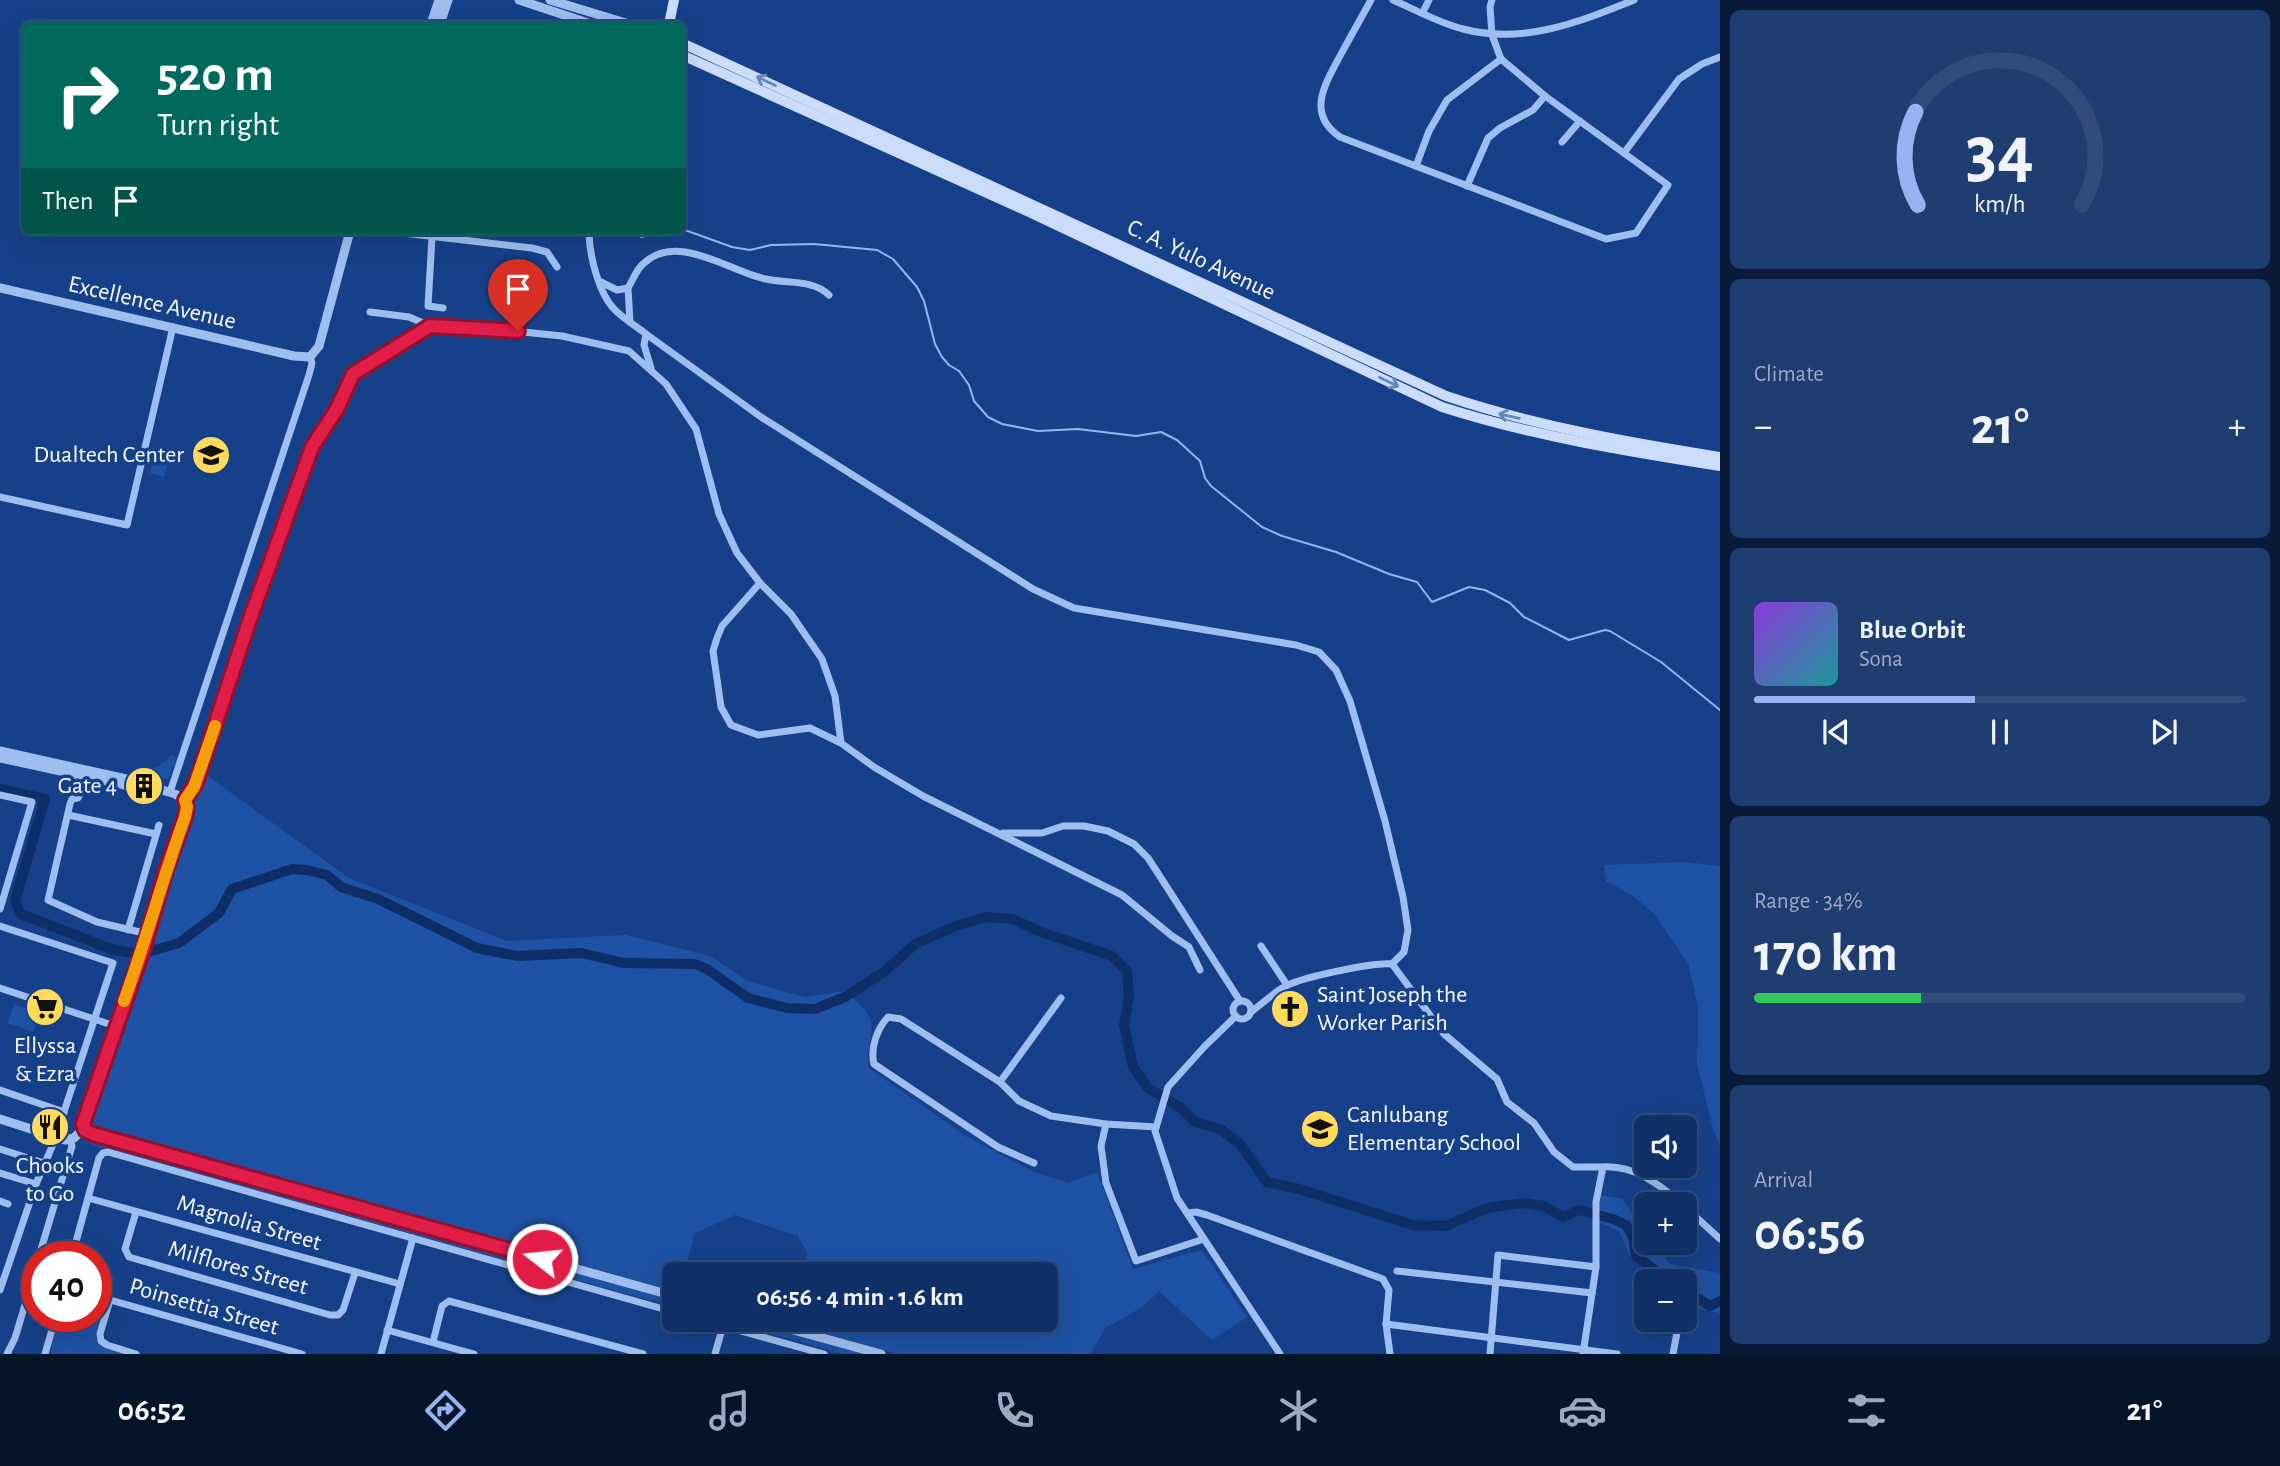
<!DOCTYPE html>
<meta charset="utf-8">
<style>
body{margin:0;font-family:"Alegreya Sans",sans-serif;background:#1e3d71;color:#f1f3f6;height:100vh;display:flex;flex-direction:column;font-size:26px;white-space:nowrap}
*{box-sizing:border-box;margin:0}
p{font-size:23px;color:#9ca9c0}
.icon{flex:none;width:38px;height:38px;fill:none;stroke:currentColor;stroke-width:2;stroke-linecap:round;stroke-linejoin:round}
.map{position:relative;flex:1;overflow:hidden}
.sheet{display:flex;flex-direction:column;gap:10px;padding:10px;background:#091b39;width:560px}
.sheet>*{flex:none}
.hud{position:absolute;left:21px;top:21px;width:665px;height:214px;border-radius:10px;box-shadow:0 7px 28px #0002,0 0 0 2px #304c7c;background:#00695c;color:#fff;overflow:hidden}
.fabs{position:absolute;left:1634px;top:1115px;display:grid;gap:14px}
.fabs a{display:grid;place-items:center;width:63px;height:63px;border-radius:10px;background:#103168;box-shadow:0 7px 28px #0002,0 0 0 2px #304c7c;font-size:35px}
.speed{position:absolute;left:21px;top:1241px;display:flex;gap:14px;font-size:35px;font-weight:700;text-align:center}
.speed>*{display:grid;place-content:center;width:91px;height:91px;border-radius:50%;background:#103168;box-shadow:0 7px 28px #0002,0 0 0 2px #304c7c;line-height:1}
.speed .limit{border:10px solid #d22;background:#fff;color:#111}
.pin{position:absolute;display:grid;place-items:center;width:60px;height:60px;color:#fff;margin:-72px -30px;border-radius:50% 50% 50% 0;rotate:-45deg;box-shadow:0 0 7px #0007}
.pin .icon{rotate:45deg}
.me{position:absolute;width:77px;margin:-38px;rotate:286deg;stroke-linejoin:round;filter:drop-shadow(0 0 5px #0008)}
.turn{display:flex;align-items:center;gap:24px;height:147px;padding:0 21px;font-size:32px}
.turn .icon{width:91px;height:91px;stroke-width:2.5}
.turn b{display:block;font-size:49px;line-height:60px}
.then{display:flex;align-items:center;height:66px;padding:0 21px;background:#0003;gap:14px;font-size:26px}
.big{font-size:52px;font-weight:600;line-height:1.1}
.sheet .tile{flex:1;display:flex;flex-direction:column;justify-content:center;gap:10px;min-width:0;padding:0 24px;border-radius:10px;background:#1e3d71}
.sheet .dial{align-items:center;gap:0}
.dial svg{height:182px;overflow:visible;fill:none;stroke:#304c7c;stroke-width:7;stroke-linecap:round;text-anchor:middle}
.dial text{fill:#f1f3f6;stroke:none}
.song{display:flex;align-items:center;gap:21px}
.cover{width:84px;height:84px;border-radius:10px;background:linear-gradient(135deg,hsl(270 70% 55%),hsl(180 70% 35%))}
.played{height:7px;border-radius:4px;background:linear-gradient(90deg,#95b2f1 45%,#304c7c 45%)}
.keys{display:flex;justify-content:space-around;direction:ltr}
.heat{display:flex;justify-content:space-between;align-items:center;font-size:38px;direction:ltr}
.charge{height:10px;border-radius:5px;background:linear-gradient(90deg,#34c759 34%,#304c7c 0)}
.trip{position:absolute;left:662px;top:1262px;width:396px;height:70px;border-radius:10px;background:#103168;box-shadow:0 7px 28px #0002,0 0 0 2px #304c7c;font-weight:600;line-height:70px;text-align:center}
.menu{display:flex;height:112px;justify-content:space-around;align-items:center;background:#06142a;color:#9ca9c0}
.menu .icon{width:49px;height:49px}
.menu .selected{color:#95b2f1}
.menu b{font-size:32px;color:#f1f3f6}
main{display:flex;flex:1;min-height:0}
.map>svg:first-child{display:block}
.green{fill:#1e52a4}
.lines{fill:none;stroke-linecap:round;stroke-linejoin:round}
.stream{stroke:#90b7f2;stroke-width:2}
.river{stroke:#0e2e67;stroke-width:10}
.minor{stroke:#9ebeef;stroke-width:7}
.tertiary{stroke:#9ebeef;stroke-width:9}
.secondary{stroke:#cbddfa;stroke-width:10}
.oneway{stroke:#6787bc}
.route-casing{stroke:#92132f;stroke-width:18}
.route{stroke:#e11d48;stroke-width:12}
.slow{stroke:#f59e0b;stroke-width:12}
.labels{text-anchor:middle;dominant-baseline:central;stroke-width:7;stroke-linejoin:round;paint-order:stroke}
.street-label{font-size:24px;fill:#fff;stroke:#16418a}
.poi-label{font-size:24px;fill:#fff;stroke:#16418a;text-anchor:end}
</style>
<main>
<div class="map">
<svg width="1720" height="1354" viewBox="0 0 1720 1354">
<rect width="100%" height="100%" fill="#16418a"/>
<g class="green">
<path d="M 156,448 L 170,452 L 164,477 L 150,473 Z"/>
<path d="M 171,756 L 177,757 L 168,779 L 145,776 L 146,771 L 159,766 Z"/>
<path d="M 205,774 L 349,878 L 507,941 L 626,935 L 710,956 L 748,981 L 805,997 L 845,991 C 852,998 865,1007 869,1016 C 877,1034 864,1051 869,1068 L 964,1135 L 1034,1172 L 1069,1183 L 1097,1172 L 1133,1269 L 1202,1250 L 1247,1317 L 1212,1340 L 1159,1291 C 1141,1310 1128,1316 1105,1328 L 1091,1354 L 898,1354 L 789,1324 L 790,1320 L 1045,1320 L 1045,1274 L 801,1274 L 807,1253 L 798,1236 L 735,1215 L 695,1233 L 685,1269 L 701,1274 L 674,1274 L 674,1291 L 94,1129 L 88,1120 L 147,949 L 168,875 Z"/>
<path d="M 1685,862 L 1720,866 L 1720,1146 L 1713,1129 L 1697,1063 L 1698,1006 L 1688,963 L 1654,914 L 1632,895 L 1606,881 L 1604,865 Z"/>
<path d="M 14,1004 L 39,1013 L 33,1032 L 8,1023 Z"/>
<path d="M 92,1138 L 674,1301 L 674,1307 L 106,1148 L 101,1148 L 87,1142 Z"/>
<path d="M 1600,1195 L 1623,1199 L 1647,1235 L 1647,1242 L 1653,1243 L 1670,1264 L 1720,1273 L 1720,1313 L 1698,1309 L 1685,1299 L 1685,1281 L 1663,1281 L 1631,1258 L 1619,1231 L 1598,1222 Z"/>
<path d="M 96,1300 L 104,1304 L 96,1336 L 97,1343 L 104,1348 L 125,1354 L 50,1354 L 60,1316 L 96,1316 Z"/>
<path d="M 720,1320 L 740,1320 L 864,1354 L 843,1354 Z"/>
</g>
<g class="lines">
<g class="stream">
<path d="M 682,229 L 732,247 L 750,250 L 771,245 L 814,244 L 877,250 L 893,259 L 917,287 L 924,301 L 935,344 L 942,357 L 949,365 L 959,371 L 969,385 L 974,401 L 988,417 L 1002,424 L 1038,431 L 1078,429 L 1136,436 L 1161,432 L 1177,440 L 1200,461 L 1205,478 L 1211,486 L 1262,527 L 1282,536 L 1336,552 L 1389,574 L 1417,582 L 1432,602 L 1469,587 L 1485,590 L 1510,603 L 1524,617 L 1569,640 L 1605,630 L 1610,631 L 1661,662 L 1720,710"/>
<path d="M 641,237 L 664,231"/>
</g>
<g class="river">
<path d="M 0,789 L 45,799 L 15,901 L 21,914 L 114,950 L 134,953"/>
<path d="M 148,952 L 179,943 L 219,913 L 232,889 L 292,869 L 306,870 L 327,875 L 341,887 L 378,899 L 477,948 L 517,956 L 581,953 L 624,963 L 695,964 L 707,969 L 748,998 L 787,1008 L 815,1009 L 845,997 L 884,972 L 915,944 L 956,926 L 986,917 L 1013,919 L 1041,932 L 1112,956 L 1127,971 L 1129,997 L 1124,1025 L 1133,1067 L 1148,1088 L 1181,1108 L 1195,1122 L 1220,1129 L 1240,1144 L 1267,1182 L 1299,1189 L 1413,1225 L 1446,1226 L 1487,1208 L 1523,1203 L 1544,1206 L 1563,1217 L 1579,1210 L 1613,1219 L 1626,1225 L 1633,1237 L 1636,1256 L 1657,1272 L 1674,1281"/>
<path d="M 1685,1290 L 1710,1306 L 1720,1301"/>
</g>
<g class="minor">
<path d="M 1371,0 C 1361,18 1351,36 1341,54 C 1326,83 1305,113 1340,137 L 1606,239 L 1636,233 L 1668,185 L 1545,96 L 1501,59 L 1492,35 L 1490,7 L 1492,0"/>
<path d="M 1393,0 C 1416,10 1439,23 1463,29 C 1523,45 1579,22 1634,0"/>
<path d="M 1423,12 L 1429,0"/>
<path d="M 1562,142 L 1580,121"/>
<path d="M 1624,153 L 1679,79 L 1702,64 L 1720,57"/>
<path d="M 1416,166 L 1429,131 L 1447,100 L 1501,59"/>
<path d="M 1467,186 L 1488,138 L 1500,128 L 1533,110 L 1545,96"/>
<path d="M 386,231 L 532,248 L 547,252 L 557,267"/>
<path d="M 589,231 C 589,253 598,293 615,310 C 624,319 636,326 646,334 L 644,345 L 651,368"/>
<path d="M 432,237 L 428,306 L 443,308"/>
<path d="M 601,282 L 617,290 L 628,288 C 633,280 636,270 643,264 C 677,231 730,272 766,279 C 787,284 813,279 829,295"/>
<path d="M 628,288 L 630,322"/>
<path d="M 370,312 L 409,317 L 430,326"/>
<path d="M 646,334 L 761,417 L 1033,589 L 1074,608 L 1296,645 L 1319,652 L 1336,670 L 1350,701 L 1385,821 L 1403,897 L 1408,930 L 1404,952 L 1392,964 C 1374,962 1303,977 1286,986 C 1274,992 1262,1004 1251,1012"/>
<path d="M 0,497 L 127,525 L 173,327"/>
<path d="M 760,583 L 722,626 L 717,638 L 713,651 L 721,707 L 731,725 L 758,735 L 810,728 L 841,743"/>
<path d="M 85,775 L 84,785 L 78,798 L 72,799 L 70,804 L 48,900 L 97,922 L 148,934"/>
<path d="M 170,792 L 309,375 L 312,363 L 310,357"/>
<path d="M 0,795 L 32,802 L 0,909"/>
<path d="M 185,800 L 196,783 L 250,619 L 312,447 L 337,409 L 353,374 L 430,326 L 495,329 L 562,336 L 629,351 L 666,384 L 696,429 L 719,514 L 737,553 L 760,583 L 791,614 L 822,659 L 835,696 L 841,743 L 874,767 L 923,796 L 1122,895 L 1172,936 L 1189,947 L 1200,970"/>
<path d="M 68,815 L 156,834"/>
<path d="M 1003,833 L 1042,833 L 1063,826 L 1084,826 L 1108,831 L 1134,844 L 1148,858 L 1161,878 L 1240,1001"/>
<path d="M 0,926 L 113,963 L 54,1142 L 36,1184 L 0,1290"/>
<path d="M 128,930 L 159,825"/>
<path d="M 1261,946 L 1287,985"/>
<path d="M 1392,964 L 1444,1034 L 1497,1079 L 1507,1102 L 1534,1123 L 1554,1152 L 1573,1167 L 1603,1167"/>
<path d="M 0,988 L 115,1026"/>
<circle cx="1242" cy="1010" r="9"/>
<path d="M 1236,1016 L 1205,1046 L 1168,1087 L 1155,1131 L 1177,1198 L 1280,1354"/>
<path d="M 1000,1082 L 1061,998"/>
<path d="M 0,1090 L 64,1112"/>
<path d="M 1106,1124 L 1101,1146 L 1106,1183 L 1136,1261 L 1204,1239"/>
<path d="M 0,1149 L 44,1163"/>
<path d="M 1034,1163 L 998,1147 L 874,1064 C 870,1048 877,1029 888,1017 L 901,1019 L 1000,1082 L 1019,1101 L 1051,1116 L 1106,1124 L 1156,1127"/>
<path d="M 0,1173 L 36,1184"/>
<path d="M 88,1198 L 400,1284"/>
<path d="M 0,1201 L 8,1204"/>
<path d="M 1685,1207 L 1720,1239"/>
<path d="M 136,1212 L 125,1249 L 129,1257 L 330,1315 L 338,1315 L 343,1310 L 355,1273"/>
<path d="M 1188,1213 L 1196,1212 L 1207,1215 L 1383,1279 L 1389,1290 L 1386,1324 L 1390,1354"/>
<path d="M 39,1256 L 72,1146 L 70,1140"/>
<path d="M 72,1256 L 99,1158 L 103,1153 L 108,1152 L 674,1312"/>
<path d="M 1397,1271 L 1592,1293"/>
<path d="M 96,1296 L 302,1354"/>
<path d="M 110,1300 L 100,1334 L 101,1341 L 107,1345 L 136,1354"/>
<path d="M 701,1320 L 824,1354"/>
<path d="M 1386,1324 L 1617,1354"/>
<path d="M 387,1330 L 474,1354"/>
<path d="M 433,1342 L 442,1306 L 449,1301 L 643,1354"/>
<path d="M 7,1354 L 15,1338 L 37,1265"/>
<path d="M 45,1354 L 56,1316"/>
<path d="M 381,1354 L 413,1238"/>
<path d="M 715,1354 L 723,1326"/>
<path d="M 1490,1354 L 1498,1255 L 1596,1267"/>
<path d="M 1583,1354 L 1596,1267 L 1596,1202 L 1603,1167 C 1635,1165 1660,1185 1682,1204"/>
<path d="M 1673,1354 L 1679,1322"/>
</g>
<g class="tertiary">
<path d="M 519,0 L 591,24"/>
<path d="M 550,0 L 629,24"/>
<path d="M 431,24 L 439,0"/>
<path d="M 440,24 L 448,0"/>
<path d="M 0,288 L 294,356 L 310,357 L 319,346 L 350,231"/>
<path d="M 0,751 L 149,784 C 161,793 178,790 187,804 L 186,814 L 166,870 L 143,947 L 83,1121 L 84,1128"/>
<path d="M 0,758 L 148,790 L 155,788"/>
<path d="M 0,1119 L 65,1140 L 74,1138 L 84,1128"/>
<path d="M 84,1128 L 93,1134 L 674,1296"/>
<path d="M 757,1320 L 881,1354"/>
</g>
<g class="secondary">
<path d="M 669,24 L 674,0"/>
<path d="M 682,43 L 1446,396 C 1535,426 1627,442 1720,457"/>
<path d="M 682,55 L 1029,212 L 1442,407 C 1532,436 1626,451 1720,466"/>
</g>
</g>
<defs><path id="oneway-shaft" d="M-6 0H5M1.5-3L5.5 0L1.5 3" fill="none" stroke-width="1.6" stroke-linecap="round" stroke-linejoin="round" transform="scale(1.75)"/></defs>
<g class="oneway">
<use href="#oneway-shaft" transform="translate(766 81) rotate(-155)"/>
<use href="#oneway-shaft" transform="translate(1389 382) rotate(25)"/>
<use href="#oneway-shaft" transform="translate(1509 416) rotate(-167)"/>
</g>
<g class="lines">
<defs>
<path id="route" d="M 518,331 L 430,326 L 353,374 L 337,409 L 312,447 L 250,619 L 196,783 L 185,800 L 187,807 L 185,817 L 166,870 L 144,947 L 83,1124 L 85,1130 L 93,1134 L 542,1259"/>
</defs>
<use href="#route" class="route-casing"/>
<use href="#route" class="route"/>
<path class="slow" d="M 124,1001 C 146,940 163,878 185,817 L 187,807 L 185,800 L 194,787 L 215,726"/>
</g>
<defs>
<symbol id="school-disc" viewBox="-11 -11 22 22"><circle r="9.5" fill="#ffda5c" stroke="#16418a"/><path d="M0-5L7-2L0 1L-7-2ZM-4 1L0 2.5L4 1V4Q0 6-4 4Z" fill="#111"/></symbol>
<symbol id="building-disc" viewBox="-11 -11 22 22"><circle r="9.5" fill="#ffda5c" stroke="#16418a"/><path d="M-4-6H4V6H1V3H-1V6H-4ZM-2.5-4.3h1.7v1.8h-1.7ZM.8-4.3h1.7v1.8H.8ZM-2.5-1h1.7V.8h-1.7ZM.8-1h1.7V.8H.8Z" fill="#111"/></symbol>
<symbol id="supermarket-disc" viewBox="-11 -11 22 22"><circle r="9.5" fill="#ffda5c" stroke="#16418a"/><path d="M-6-5.5h2.5l.6 2H6L4.5 2H-2.5L-4.4-4H-6ZM-1.5 3.2a1.3 1.3 0 1 0 .1 0ZM3 3.2a1.3 1.3 0 1 0 .1 0Z" fill="#111"/></symbol>
<symbol id="church-disc" viewBox="-11 -11 22 22"><circle r="9.5" fill="#ffda5c" stroke="#16418a"/><path d="M-1.2-6h2.4v3.5h3.3v2.4h-3.3V6h-2.4V-.1h-3.3v-2.4h3.3Z" fill="#111"/></symbol>
<symbol id="restaurant-disc" viewBox="-11 -11 22 22"><circle r="9.5" fill="#ffda5c" stroke="#16418a"/><path d="M-5-6h1v4h1v-4h1v4h1v-4h1v5L-1.5 .5V6h-2V.5L-5-1ZM5-6V6H3V1.5H1.5Q1.5-4 5-6Z" fill="#111"/></symbol>
</defs>
<g fill-rule="evenodd">
<use href="#school-disc" x="189" y="433" width="44" height="44"/>
<use href="#building-disc" x="122" y="764" width="44" height="44"/>
<use href="#supermarket-disc" x="23" y="985" width="44" height="44"/>
<use href="#church-disc" x="1268" y="987" width="44" height="44"/>
<use href="#restaurant-disc" x="28" y="1105" width="44" height="44"/>
<use href="#school-disc" x="1298" y="1107" width="44" height="44"/>
</g>
<g class="labels">
<g class="street-label">
<text transform="translate(1201 260) rotate(25)">C. A. Yulo Avenue</text>
<text transform="translate(152 303) rotate(13)">Excellence Avenue</text>
<text transform="translate(249 1223) rotate(16)">Magnolia Street</text>
<text transform="translate(238 1268) rotate(16)">Milflores Street</text>
<text transform="translate(204 1307) rotate(16)">Poinsettia Street</text>
</g>
<g class="poi-label">
<text x="184" y="455">Dualtech Center</text>
<text x="117" y="786">Gate 4</text>
<text x="1317" y="995" text-anchor="start">Saint Joseph the<tspan x="1317" dy="28">Worker Parish</tspan></text>
<text x="45" y="1046" text-anchor="middle">Ellyssa<tspan x="45" dy="28">&amp; Ezra</tspan></text>
<text x="1347" y="1115" text-anchor="start">Canlubang<tspan x="1347" dy="28">Elementary School</tspan></text>
<text x="50" y="1166" text-anchor="middle">Chooks<tspan x="50" dy="28">to Go</tspan></text>
</g>
</g>
</svg>
<div class="fabs">
<a><svg class="icon" aria-label="sound" viewBox="0 0 24 24"><path d="M4 9h4l5-4v14l-5-4H4zM17 9q2 3 0 6"/></svg></a>
<a>+</a>
<a>−</a>
</div>
<div class="speed"><div class="limit">40</div></div>
<div class="pin" style="left:518px;top:331px;background:#d93025"><svg class="icon" aria-label="arrive" viewBox="0 0 24 24"><path d="M6 21V4h12l-3 4 3 4H6"/></svg></div>
<svg class="me" style="left:542px;top:1259px" viewBox="-20 -20 40 40"><circle r="17" fill="#e11d48" stroke="#fff" stroke-width="3"/><path d="M0-11L8 9 0 5-8 9z" fill="#fff"/></svg>
<div class="trip">06:56 · 4 min · 1.6 km</div>
<div class="hud">
<div class="turn"><svg class="icon" aria-label="right" viewBox="0 0 24 24"><path d="M7 20v-9h11M14 6l5 5-5 5"/></svg><div><b>520 m</b>Turn right</div></div>
<div class="then">Then<svg class="icon" aria-label="arrive" viewBox="0 0 24 24"><path d="M6 21V4h12l-3 4 3 4H6"/></svg></div>
</div>
</div>
<section class="sheet">
<div class="tile dial"><svg viewBox="0 0 100 80">
<path d="M14 69A42 42 0 1 1 86 69"/>
<path d="M14 69A42 42 0 0 1 13 28" stroke="#95b2f1"/>
<text x="50" y="56" font-size="32" font-weight="700">34</text>
<text x="50" y="72" font-size="11">km/h</text>
</svg></div>
<div class="tile"><p>Climate</p>
<div class="heat"><a>−</a><b class="big">21°</b><a>+</a></div>
</div>
<div class="tile">
<div class="song"><i class="cover"></i><div><b>Blue Orbit</b><p>Sona</p></div></div>
<div class="played"></div>
<div class="keys"><svg class="icon" aria-label="previous" viewBox="0 0 24 24"><path d="M18 5L8 12l10 7zM5 5v14"/></svg><svg class="icon" aria-label="pause" viewBox="0 0 24 24"><path d="M8 5v14M16 5v14"/></svg><svg class="icon" aria-label="next" viewBox="0 0 24 24"><path d="M6 5l10 7-10 7zM19 5v14"/></svg></div>
</div>
<div class="tile"><p>Range · 34%</p><b class="big">170 km</b><div class="charge"></div></div>
<div class="tile"><p>Arrival</p><b class="big">06:56</b></div>
</section>
</main>
<nav class="menu">
<b>06:52</b>
<svg class="icon selected" aria-label="directions" viewBox="0 0 24 24"><path d="M12 3l9 9-9 9-9-9zM9 14v-3h6M13 9l2 2-2 2"/></svg>
<svg class="icon" aria-label="music" viewBox="0 0 24 24"><path d="M9 18V5l10-2v13"/><circle cx="6" cy="18" r="3"/><circle cx="16" cy="16" r="3"/></svg>
<svg class="icon" aria-label="phone" viewBox="0 0 24 24"><path d="M5 4h4l2 5-3 2q2 4 5 5l2-3 5 2v4C11 20 4 13 5 4z"/></svg>
<svg class="icon" aria-label="climate" viewBox="0 0 24 24"><path d="M12 3v18M4 7l16 10M4 17L20 7"/></svg>
<svg class="icon" aria-label="car" viewBox="0 0 24 24"><path d="M5 17H2v-5l4-1 3-4h7l3 4 3 1v5h-3M9 17h6M6 11h13"/><circle cx="7" cy="17" r="2"/><circle cx="17" cy="17" r="2"/></svg>
<svg class="icon" aria-label="filters" viewBox="0 0 24 24"><path d="M4 7h16M4 17h16"/><circle cx="9" cy="7" r="2"/><circle cx="15" cy="17" r="2"/></svg>
<b>21°</b>
</nav>
